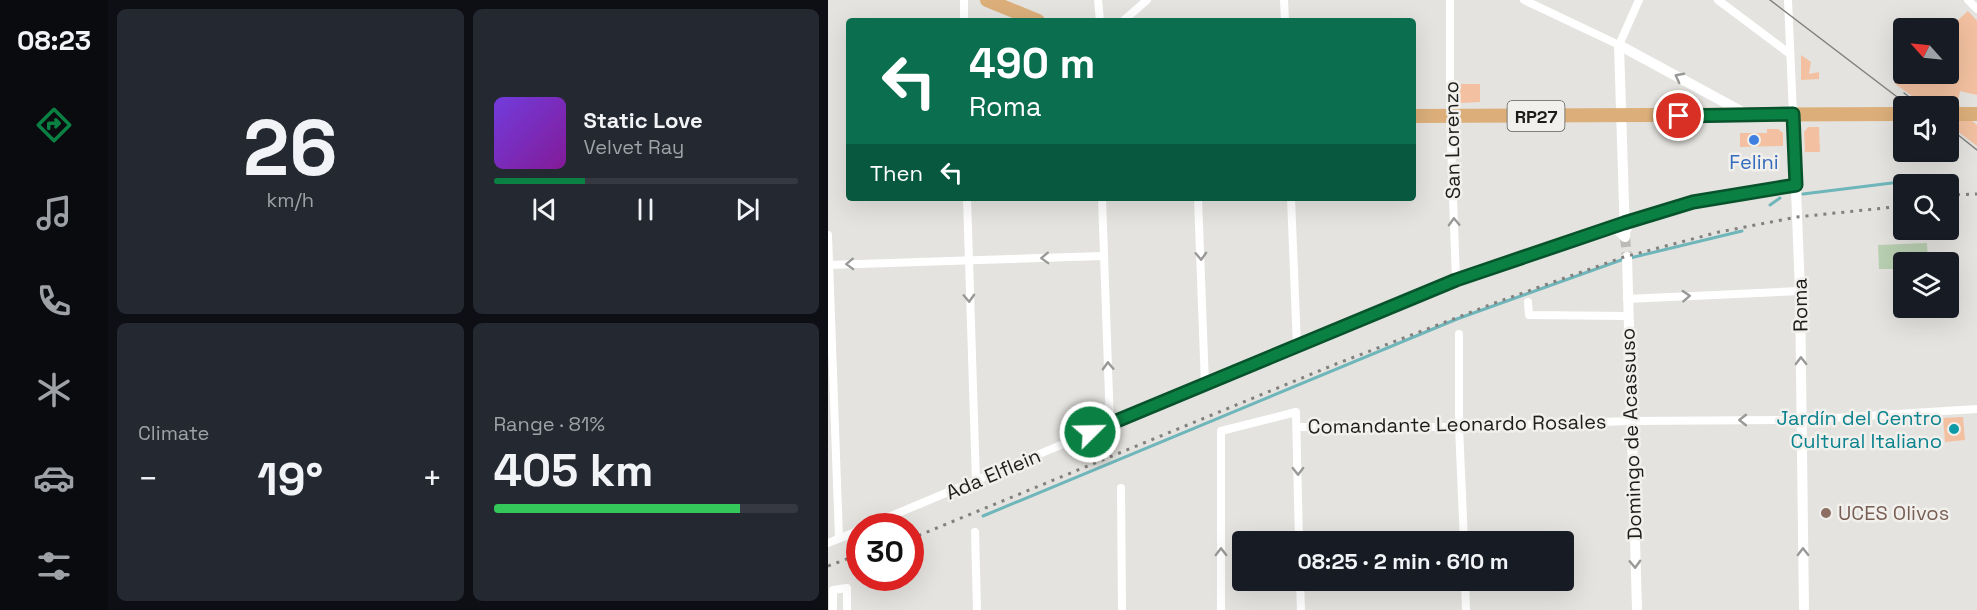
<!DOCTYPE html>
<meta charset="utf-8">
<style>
body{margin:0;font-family:"Space Grotesk",sans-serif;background:#242831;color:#f1f3f6;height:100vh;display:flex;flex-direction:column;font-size:22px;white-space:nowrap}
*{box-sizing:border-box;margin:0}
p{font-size:20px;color:#9ea1a6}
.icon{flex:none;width:33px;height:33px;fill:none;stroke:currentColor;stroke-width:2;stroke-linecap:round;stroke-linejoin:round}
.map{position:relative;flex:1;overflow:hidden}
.details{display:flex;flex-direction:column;gap:9px;padding:9px;background:#0d0f14;width:720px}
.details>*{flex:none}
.hud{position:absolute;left:18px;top:18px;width:570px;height:183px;border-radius:6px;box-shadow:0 6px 24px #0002;background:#0b6e4f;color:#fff;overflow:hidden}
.needle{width:39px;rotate:297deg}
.tools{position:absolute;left:1065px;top:18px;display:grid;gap:12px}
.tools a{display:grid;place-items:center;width:66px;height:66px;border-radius:6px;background:#171b24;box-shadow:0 6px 24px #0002;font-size:30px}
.speed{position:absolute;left:18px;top:513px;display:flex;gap:12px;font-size:30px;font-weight:700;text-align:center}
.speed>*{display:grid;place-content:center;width:78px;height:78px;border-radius:50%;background:#171b24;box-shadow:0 6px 24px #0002;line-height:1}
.speed .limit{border:9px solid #d22;background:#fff;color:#111}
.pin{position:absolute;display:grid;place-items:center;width:51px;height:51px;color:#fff;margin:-26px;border:3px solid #fff;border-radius:50%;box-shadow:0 2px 6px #0007}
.me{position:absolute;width:66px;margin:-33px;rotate:67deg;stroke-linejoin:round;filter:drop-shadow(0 0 4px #0008)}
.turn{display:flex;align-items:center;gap:21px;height:126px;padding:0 24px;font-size:27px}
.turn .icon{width:78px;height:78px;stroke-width:2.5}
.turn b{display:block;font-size:42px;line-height:51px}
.then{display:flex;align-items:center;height:57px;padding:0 24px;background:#0003;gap:12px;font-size:22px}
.big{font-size:45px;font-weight:700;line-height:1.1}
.details .widget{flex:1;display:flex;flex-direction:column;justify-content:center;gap:9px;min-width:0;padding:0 21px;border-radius:9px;background:#242831}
.details .dial{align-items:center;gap:0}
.dial b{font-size:78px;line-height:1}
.song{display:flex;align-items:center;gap:18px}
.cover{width:72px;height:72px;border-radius:9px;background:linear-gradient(135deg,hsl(260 70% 55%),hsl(290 70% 35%))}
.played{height:6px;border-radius:3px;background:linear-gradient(90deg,#0b8043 30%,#363941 30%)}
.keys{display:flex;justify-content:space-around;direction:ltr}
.heat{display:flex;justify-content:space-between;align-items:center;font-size:33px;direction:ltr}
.charge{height:9px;border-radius:4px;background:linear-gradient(90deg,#34c759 81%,#363941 0)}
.details .tiles{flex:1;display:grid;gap:9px;grid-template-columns:repeat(2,1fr)}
.trip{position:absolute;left:404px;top:531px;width:342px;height:60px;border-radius:6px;background:#171b24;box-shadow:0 6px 24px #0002;font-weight:700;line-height:60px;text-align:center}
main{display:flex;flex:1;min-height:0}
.dock{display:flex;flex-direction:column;width:108px;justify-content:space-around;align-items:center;background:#090b0e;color:#9ea1a6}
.dock .icon{width:42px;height:42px}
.dock .current{color:#0b8043}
.dock b{font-size:27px;color:#f1f3f6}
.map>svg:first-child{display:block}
.green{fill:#bad0b2}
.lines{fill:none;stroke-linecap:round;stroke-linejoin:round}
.stream{stroke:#6fb6ba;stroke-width:3}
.building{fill:#f3c1a1}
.tertiary-tunnel{stroke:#bcbbb8;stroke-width:10;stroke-dasharray:10 5;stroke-linecap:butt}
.minor{stroke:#fff;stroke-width:8}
.tertiary{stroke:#fff;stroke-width:10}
.primary{stroke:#dcaf7a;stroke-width:14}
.tram{stroke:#82817e;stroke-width:1.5}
.rail{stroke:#82817e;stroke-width:3;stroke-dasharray:3 6;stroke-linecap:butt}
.oneway{stroke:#999998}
.route-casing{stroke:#07532c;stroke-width:15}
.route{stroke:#0b8043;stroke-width:10}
.shop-dot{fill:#3f7fe0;stroke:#f1f0ec;stroke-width:2}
.culture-dot{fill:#0f9aa8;stroke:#f1f0ec;stroke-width:2}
.education-dot{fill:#8d6e63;stroke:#f1f0ec;stroke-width:2}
.labels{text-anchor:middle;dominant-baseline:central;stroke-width:5;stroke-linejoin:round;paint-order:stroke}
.shield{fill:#f1f0ec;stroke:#5d5c5a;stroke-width:1.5}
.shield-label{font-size:18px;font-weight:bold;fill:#1d1d1b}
.street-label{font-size:20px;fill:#1d1d1b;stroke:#f1f0ec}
.shop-label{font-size:20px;fill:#366cbe;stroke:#f1f0ec}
.culture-label{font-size:20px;fill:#0d838f;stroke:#f1f0ec;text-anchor:end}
.education-label{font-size:20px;fill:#785e54;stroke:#f1f0ec;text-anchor:start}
</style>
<main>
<nav class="dock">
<b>08:23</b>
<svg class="icon current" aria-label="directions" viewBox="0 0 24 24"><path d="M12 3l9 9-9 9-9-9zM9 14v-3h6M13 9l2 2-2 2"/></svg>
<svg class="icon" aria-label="music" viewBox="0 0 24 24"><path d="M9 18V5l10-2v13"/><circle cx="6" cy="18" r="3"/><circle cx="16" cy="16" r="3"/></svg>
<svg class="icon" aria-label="phone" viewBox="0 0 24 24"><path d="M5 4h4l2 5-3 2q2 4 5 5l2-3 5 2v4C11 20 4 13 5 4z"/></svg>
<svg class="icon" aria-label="climate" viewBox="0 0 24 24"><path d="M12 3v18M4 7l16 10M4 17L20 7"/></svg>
<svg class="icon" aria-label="car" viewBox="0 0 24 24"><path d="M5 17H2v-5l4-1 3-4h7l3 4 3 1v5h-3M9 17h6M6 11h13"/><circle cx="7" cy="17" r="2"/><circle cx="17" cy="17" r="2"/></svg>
<svg class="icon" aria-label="filters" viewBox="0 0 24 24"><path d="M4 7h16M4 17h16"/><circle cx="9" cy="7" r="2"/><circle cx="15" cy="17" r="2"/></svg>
</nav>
<section class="details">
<div class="tiles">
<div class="widget dial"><b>26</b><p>km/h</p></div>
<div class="widget">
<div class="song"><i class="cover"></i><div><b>Static Love</b><p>Velvet Ray</p></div></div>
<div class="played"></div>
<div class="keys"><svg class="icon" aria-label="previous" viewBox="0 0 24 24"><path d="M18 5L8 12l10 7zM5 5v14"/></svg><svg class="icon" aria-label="pause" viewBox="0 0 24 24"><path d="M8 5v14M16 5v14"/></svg><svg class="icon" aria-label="next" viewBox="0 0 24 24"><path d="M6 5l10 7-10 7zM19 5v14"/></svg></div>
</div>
<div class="widget"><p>Climate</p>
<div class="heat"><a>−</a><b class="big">19°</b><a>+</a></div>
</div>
<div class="widget"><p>Range · 81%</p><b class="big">405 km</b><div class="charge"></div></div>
</div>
</section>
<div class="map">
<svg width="1149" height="610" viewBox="0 0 1149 610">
<rect width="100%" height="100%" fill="#e4e3df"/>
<path class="green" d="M 1099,243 L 1100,262 L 1076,262 L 1075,269 L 1051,269 L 1050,245 Z"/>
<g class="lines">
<g class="stream">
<path d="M 975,194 L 1080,181"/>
<path d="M 942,205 L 952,198"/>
<path d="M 802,258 L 914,231"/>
<path d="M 155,516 L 629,319 L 796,259"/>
</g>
</g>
<g class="building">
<path d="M 1140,11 L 1149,21 L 1149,95 L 1132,91 L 1130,101 L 1134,112 L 1149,125 L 1149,146 L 1120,124 L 1120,106 L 1098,106 L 1066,83 L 1076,74 L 1120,74 L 1120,29 Z"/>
<path d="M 973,55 L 983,62 L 981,74 L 991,72 L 991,79 L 973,80 Z"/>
<path d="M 629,84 L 652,84 L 652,102 L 633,103 L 629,100 Z"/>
<path d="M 850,91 L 865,95 L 865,103 L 850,103 Z"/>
<path d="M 980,127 L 991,127 L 992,152 L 977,152 L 976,132 Z"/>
<path d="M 939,129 L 950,129 L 955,133 L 955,146 L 912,147 L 912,133 L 939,133 Z"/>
<path d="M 1135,417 L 1137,440 L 1117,442 L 1115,418 Z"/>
</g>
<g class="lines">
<path class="tertiary-tunnel" d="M 797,237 L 799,257"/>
<g class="minor">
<path d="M 136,0 L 136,21"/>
<path d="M 270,0 L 272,21"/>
<path d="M 456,0 L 457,21"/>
<path d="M 622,0 L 622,115 L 628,280"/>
<path d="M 696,0 L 791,45 L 811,0"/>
<path d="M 890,0 L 962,54"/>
<path d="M 960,0 L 965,114"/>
<path d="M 1140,0 L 1149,9"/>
<path d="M 295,21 L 319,0"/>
<path d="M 139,198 L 148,481"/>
<path d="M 274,198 L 282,424"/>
<path d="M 370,198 L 377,385"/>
<path d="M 463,198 L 469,346"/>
<path d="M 0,235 L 11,538"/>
<path d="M 0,265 L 276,256"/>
<path d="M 799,299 L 972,291"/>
<path d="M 700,302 L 701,315 L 800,316"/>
<path d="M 631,334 L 631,427 L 636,542"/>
<path d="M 469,427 L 631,427 L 803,421 L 973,420 L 1149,409"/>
<path d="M 293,488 L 294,610"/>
<path d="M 39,526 L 628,280 L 796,223 L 865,202 L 968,185"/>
<path d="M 147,532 L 149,610"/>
<path d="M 0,543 L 32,530"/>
<path d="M 472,580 L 473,610"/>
<path d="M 637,580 L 638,610"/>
<path d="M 5,610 L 5,590 L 19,588 L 19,610"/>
<path d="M 393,610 L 393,431 L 468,412 L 471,542"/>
</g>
<g class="tertiary">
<path d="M 791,45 L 797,237"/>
<path d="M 791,45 L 920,115"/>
<path d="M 965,114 L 972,291 L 976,610"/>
<path d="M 778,229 L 790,230 L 796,236"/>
<path d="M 797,232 L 801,224 L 808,219"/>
<path d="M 799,257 L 809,610"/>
</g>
<g class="primary">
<path d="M 159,0 L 210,21"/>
<path d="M 1120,114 L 1149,114"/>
<path d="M 585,116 L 1076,114"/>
</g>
<g class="tram">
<path d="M 942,0 L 1081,106"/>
<path d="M 1076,93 L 1093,106"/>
<path d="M 1120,127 L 1149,150"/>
</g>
<g class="rail">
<path d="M 1120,195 L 1149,194"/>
<path d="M 82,539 L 508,364 L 672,301 L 796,257 L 891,232 L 969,217 L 1076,206"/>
<path d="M 0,566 L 32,554"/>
</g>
</g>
<defs><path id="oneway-chevron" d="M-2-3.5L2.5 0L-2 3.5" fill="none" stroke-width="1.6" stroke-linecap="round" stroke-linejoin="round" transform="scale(1.5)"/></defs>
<g class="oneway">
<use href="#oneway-chevron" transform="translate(851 77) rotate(-152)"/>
<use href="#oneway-chevron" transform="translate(626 222) rotate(-92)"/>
<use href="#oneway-chevron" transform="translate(373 256) rotate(88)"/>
<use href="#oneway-chevron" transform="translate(217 258) rotate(178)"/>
<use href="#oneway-chevron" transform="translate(22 264) rotate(178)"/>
<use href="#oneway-chevron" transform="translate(858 296) rotate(-3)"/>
<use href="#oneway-chevron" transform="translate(141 298) rotate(88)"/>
<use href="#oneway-chevron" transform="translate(973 361) rotate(-91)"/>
<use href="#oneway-chevron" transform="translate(280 366) rotate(-92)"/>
<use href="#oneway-chevron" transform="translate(915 420) rotate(180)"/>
<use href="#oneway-chevron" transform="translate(470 471) rotate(89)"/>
<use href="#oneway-chevron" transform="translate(393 552) rotate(-90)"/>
<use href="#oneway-chevron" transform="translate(975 552) rotate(-91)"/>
<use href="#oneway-chevron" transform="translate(807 564) rotate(88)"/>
</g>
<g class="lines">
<defs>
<path id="route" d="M 262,432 L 628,280 L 796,223 L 865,202 L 968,185 L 965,114 L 851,116"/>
</defs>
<use href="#route" class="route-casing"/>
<use href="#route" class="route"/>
</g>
<circle class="shop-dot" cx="926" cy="140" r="6"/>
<circle class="culture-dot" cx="1126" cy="429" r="6"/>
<circle class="education-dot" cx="998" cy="513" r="6"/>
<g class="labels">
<rect class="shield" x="679.5" y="101" width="57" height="30" rx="4.5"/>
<g class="shield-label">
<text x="708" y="116">RP27</text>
</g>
<g class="street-label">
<text transform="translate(624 140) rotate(-91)">San Lorenzo</text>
<text transform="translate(972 305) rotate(-91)">Roma</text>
<text transform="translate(629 424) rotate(-1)">Comandante Leonardo Rosales</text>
<text transform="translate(803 434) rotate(-92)">Domingo de Acassuso</text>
<text transform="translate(165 474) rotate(-23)">Ada Elflein</text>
</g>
<g class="shop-label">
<text x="926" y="162">Felini</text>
</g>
<g class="culture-label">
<text x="1114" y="418">Jardín del Centro<tspan x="1114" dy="23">Cultural Italiano</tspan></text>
</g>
<g class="education-label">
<text x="1010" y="513">UCES Olivos</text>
</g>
</g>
</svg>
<div class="tools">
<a><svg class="needle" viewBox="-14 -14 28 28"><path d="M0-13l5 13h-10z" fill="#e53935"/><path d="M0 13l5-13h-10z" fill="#9ea1a6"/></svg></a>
<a><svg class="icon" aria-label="sound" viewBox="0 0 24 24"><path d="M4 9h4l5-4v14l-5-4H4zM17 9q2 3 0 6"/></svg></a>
<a><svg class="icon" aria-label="search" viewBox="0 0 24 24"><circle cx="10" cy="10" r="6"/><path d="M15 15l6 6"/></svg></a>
<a><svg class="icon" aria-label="layers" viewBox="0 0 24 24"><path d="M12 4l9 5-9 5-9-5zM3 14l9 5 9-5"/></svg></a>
</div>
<div class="speed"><div class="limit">30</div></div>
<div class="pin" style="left:851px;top:116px;background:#d93025"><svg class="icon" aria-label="arrive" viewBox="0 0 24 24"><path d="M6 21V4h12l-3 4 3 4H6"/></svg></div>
<svg class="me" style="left:262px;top:432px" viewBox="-20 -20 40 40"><circle r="17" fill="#0b8043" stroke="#fff" stroke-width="3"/><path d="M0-11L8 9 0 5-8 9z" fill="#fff"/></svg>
<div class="trip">08:25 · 2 min · 610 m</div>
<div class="hud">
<div class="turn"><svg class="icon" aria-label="left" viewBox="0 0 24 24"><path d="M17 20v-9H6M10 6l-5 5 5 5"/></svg><div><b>490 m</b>Roma</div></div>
<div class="then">Then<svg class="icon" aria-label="left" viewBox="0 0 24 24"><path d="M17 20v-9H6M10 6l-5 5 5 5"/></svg></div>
</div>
</div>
</main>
